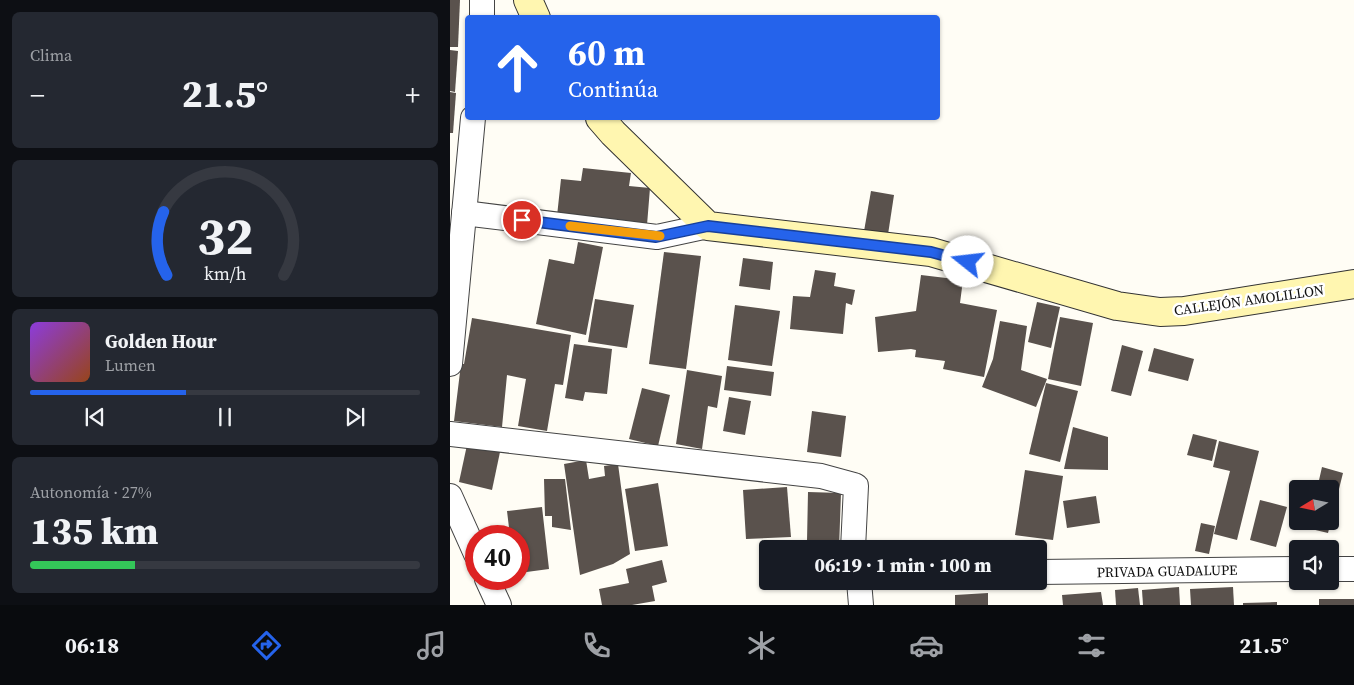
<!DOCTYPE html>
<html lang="es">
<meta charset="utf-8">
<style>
body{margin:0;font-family:"Source Serif 4",serif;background:#242831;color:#f1f3f6;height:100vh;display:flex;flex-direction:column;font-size:19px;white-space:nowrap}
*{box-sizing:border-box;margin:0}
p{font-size:16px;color:#9ea1a6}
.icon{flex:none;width:28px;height:28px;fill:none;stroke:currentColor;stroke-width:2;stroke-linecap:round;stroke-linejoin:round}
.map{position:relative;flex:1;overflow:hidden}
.drawer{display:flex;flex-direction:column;gap:12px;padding:12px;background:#0d0f14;width:450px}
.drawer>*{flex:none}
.hud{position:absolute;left:15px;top:15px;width:475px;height:105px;border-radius:5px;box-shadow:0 1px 4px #0004;background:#2563eb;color:#fff;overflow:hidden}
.needle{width:32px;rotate:260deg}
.controls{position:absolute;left:839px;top:480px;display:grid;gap:10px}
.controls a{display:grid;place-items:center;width:50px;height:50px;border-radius:5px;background:#171b24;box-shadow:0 1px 4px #0004;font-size:25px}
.speed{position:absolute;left:15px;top:525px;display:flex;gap:10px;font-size:25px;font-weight:700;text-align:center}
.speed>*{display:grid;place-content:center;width:65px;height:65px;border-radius:50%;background:#171b24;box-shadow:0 1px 4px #0004;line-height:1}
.speed .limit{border:8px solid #d22;background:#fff;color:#111}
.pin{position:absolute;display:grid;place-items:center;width:42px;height:42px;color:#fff;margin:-21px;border:2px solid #fff;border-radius:50%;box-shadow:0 1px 5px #0007}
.me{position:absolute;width:55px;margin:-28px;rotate:286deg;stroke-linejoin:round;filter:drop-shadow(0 0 4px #0008)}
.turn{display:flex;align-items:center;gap:18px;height:105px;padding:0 20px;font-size:22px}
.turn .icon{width:65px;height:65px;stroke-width:2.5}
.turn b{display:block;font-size:35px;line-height:42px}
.big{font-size:38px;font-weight:800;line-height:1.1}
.drawer .tile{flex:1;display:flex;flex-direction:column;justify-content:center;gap:8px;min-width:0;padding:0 18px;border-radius:8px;background:#242831}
.drawer .dial{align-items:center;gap:0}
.dial svg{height:130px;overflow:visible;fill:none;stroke:#363941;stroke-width:7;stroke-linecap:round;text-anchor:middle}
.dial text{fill:#f1f3f6;stroke:none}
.song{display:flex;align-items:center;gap:15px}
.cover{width:60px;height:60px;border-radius:8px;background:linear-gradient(135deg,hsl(270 70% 55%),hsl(20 70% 35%))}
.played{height:5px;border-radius:2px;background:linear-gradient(90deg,#2563eb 40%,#363941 40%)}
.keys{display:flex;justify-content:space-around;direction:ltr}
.heat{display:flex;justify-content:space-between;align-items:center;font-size:28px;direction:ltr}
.charge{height:8px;border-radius:4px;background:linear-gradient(90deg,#34c759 27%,#363941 0)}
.trip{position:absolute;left:309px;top:540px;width:288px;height:50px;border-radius:5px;background:#171b24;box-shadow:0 1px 4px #0004;font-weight:800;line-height:50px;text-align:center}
.tab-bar{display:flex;height:80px;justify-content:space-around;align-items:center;background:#090b0e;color:#9ea1a6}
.tab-bar .icon{width:35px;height:35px}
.tab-bar .selected{color:#2563eb}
.tab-bar b{font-size:22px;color:#f1f3f6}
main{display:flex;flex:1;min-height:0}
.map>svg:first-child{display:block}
.building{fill:#5a524d}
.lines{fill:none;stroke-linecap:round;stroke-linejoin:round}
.street-casing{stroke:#444;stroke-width:26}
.secondary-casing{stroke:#333;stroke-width:30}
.street{stroke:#fff;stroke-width:24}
.secondary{stroke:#fff6b0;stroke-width:28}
.route-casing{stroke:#184099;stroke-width:12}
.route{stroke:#2563eb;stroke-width:9}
.slow{stroke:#f59e0b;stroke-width:9}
.labels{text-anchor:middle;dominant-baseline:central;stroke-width:5;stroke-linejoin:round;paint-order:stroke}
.street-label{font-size:14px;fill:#111;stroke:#fff}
</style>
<main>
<section class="drawer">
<div class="tile"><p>Clima</p>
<div class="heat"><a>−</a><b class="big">21.5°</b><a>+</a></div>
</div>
<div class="tile dial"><svg viewBox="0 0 100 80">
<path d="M14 69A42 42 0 1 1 86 69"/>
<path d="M14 69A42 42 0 0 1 12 30" stroke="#2563eb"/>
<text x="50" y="56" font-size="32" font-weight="700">32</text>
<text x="50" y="72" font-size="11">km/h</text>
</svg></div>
<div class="tile">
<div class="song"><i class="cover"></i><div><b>Golden Hour</b><p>Lumen</p></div></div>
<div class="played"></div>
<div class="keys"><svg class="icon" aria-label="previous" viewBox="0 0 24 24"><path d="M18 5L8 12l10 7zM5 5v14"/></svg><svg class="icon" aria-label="pause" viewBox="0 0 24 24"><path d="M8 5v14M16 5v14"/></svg><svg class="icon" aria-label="next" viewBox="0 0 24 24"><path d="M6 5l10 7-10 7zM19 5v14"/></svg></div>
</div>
<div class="tile"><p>Autonomía · 27%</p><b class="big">135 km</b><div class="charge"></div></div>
</section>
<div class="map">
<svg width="904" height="605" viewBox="0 0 904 605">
<rect width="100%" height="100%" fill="#fffdf5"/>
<g class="building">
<path d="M 0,0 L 10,0 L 8,47 L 0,47 Z"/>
<path d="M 0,50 L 8,51 L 5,92 L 0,91 Z"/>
<path d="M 0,92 L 6,93 L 3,133 L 0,133 Z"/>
<path d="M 133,168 L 181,173 L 179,186 L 200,188 L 197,225 L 107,216 L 111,179 L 131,181 Z"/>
<path d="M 421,191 L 444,195 L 437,241 L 413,237 Z"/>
<path d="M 128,242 L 153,247 L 136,335 L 86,324 L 99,259 L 124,264 Z"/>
<path d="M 214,252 L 251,256 L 236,369 L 199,364 Z"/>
<path d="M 293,258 L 323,262 L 320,290 L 289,286 Z"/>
<path d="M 365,270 L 386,273 L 384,286 L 405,290 L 402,305 L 396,303 L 393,334 L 340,329 L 343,296 L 360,297 Z"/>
<path d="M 471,275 L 513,280 L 510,303 L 547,310 L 534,377 L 493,369 L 495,361 L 465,357 L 466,350 L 461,349 L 428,352 L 425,317 L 466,311 Z"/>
<path d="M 145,299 L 184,305 L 177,348 L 138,342 Z"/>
<path d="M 587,302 L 610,307 L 601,348 L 578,342 Z"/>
<path d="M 285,305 L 330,311 L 322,366 L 278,360 Z"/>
<path d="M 610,317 L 643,323 L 631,386 L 598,379 Z"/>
<path d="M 22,318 L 121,335 L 113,385 L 105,384 L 97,431 L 68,426 L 76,379 L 57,375 L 52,427 L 4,421 L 11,364 L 14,364 Z"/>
<path d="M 550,321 L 577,326 L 571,370 L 597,379 L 586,407 L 532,387 L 543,359 Z"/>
<path d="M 124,344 L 162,349 L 157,394 L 135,392 L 133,401 L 115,398 Z"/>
<path d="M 672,345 L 693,351 L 681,396 L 661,391 Z"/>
<path d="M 704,348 L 744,359 L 738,381 L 698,371 Z"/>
<path d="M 277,366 L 324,372 L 321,396 L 274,390 Z"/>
<path d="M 237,370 L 272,376 L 267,408 L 258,406 L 252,449 L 226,444 Z"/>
<path d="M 596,383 L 628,391 L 610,462 L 579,454 Z"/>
<path d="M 192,388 L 220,395 L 208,446 L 179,439 Z"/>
<path d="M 279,397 L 301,401 L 295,435 L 273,431 Z"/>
<path d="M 362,411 L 396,416 L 391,457 L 357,452 Z"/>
<path d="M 623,427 L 658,437 L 658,470 L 614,469 Z"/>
<path d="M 743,434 L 767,440 L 762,461 L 737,455 Z"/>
<path d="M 769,441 L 809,451 L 787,540 L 764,534 L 780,471 L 763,467 Z"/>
<path d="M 17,445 L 50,452 L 42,490 L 9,482 Z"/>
<path d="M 136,460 L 139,479 L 155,476 L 154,466 L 168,464 L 180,554 L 163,564 L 130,575 L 114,464 Z"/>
<path d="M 872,467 L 893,473 L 878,533 L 857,528 L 858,521 L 880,521 L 880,489 L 867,489 Z"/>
<path d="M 575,470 L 613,476 L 603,540 L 565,535 Z"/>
<path d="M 94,479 L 115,479 L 121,530 L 102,527 L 102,516 L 95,516 Z"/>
<path d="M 208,483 L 218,546 L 185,551 L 175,489 Z"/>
<path d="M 337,487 L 341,537 L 296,539 L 293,490 Z"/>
<path d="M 358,492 L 391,493 L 389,549 L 371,549 L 371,541 L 357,541 Z"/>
<path d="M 646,496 L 650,523 L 617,528 L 613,501 Z"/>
<path d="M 810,500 L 837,507 L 826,547 L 800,540 Z"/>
<path d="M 92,507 L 99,569 L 69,573 L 69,536 L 60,536 L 57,511 Z"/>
<path d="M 751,523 L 765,526 L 759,554 L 745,551 Z"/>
<path d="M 212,560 L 217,582 L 202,586 L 205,601 L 182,605 L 152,605 L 149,589 L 179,583 L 176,569 Z"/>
<path d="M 729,587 L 730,605 L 693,605 L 692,590 Z"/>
<path d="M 783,587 L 784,605 L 741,605 L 740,589 Z"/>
<path d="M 688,588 L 690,605 L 666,605 L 665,590 Z"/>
<path d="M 651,592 L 653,605 L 613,605 L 612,595 Z"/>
<path d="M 538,593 L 538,605 L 505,605 L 505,595 Z"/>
<rect x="869" y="599" width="35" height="6"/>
<path d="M 827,602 L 827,605 L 793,605 L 793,603 Z"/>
</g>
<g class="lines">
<defs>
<g id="street">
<path d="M 32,18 L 32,0"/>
<path d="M 14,213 L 207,237 L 258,226"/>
<path d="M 0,364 L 23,118"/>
<path d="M 0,434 L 371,476 L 404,485 L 406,486 L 403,549"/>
<path d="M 0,496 L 26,554"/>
<path d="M 880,569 L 904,569"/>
<path d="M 588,572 L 848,569"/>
<path d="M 37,579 L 49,605"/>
<path d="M 409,581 L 411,605"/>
</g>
<g id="secondary">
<path d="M 78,0 L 86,18"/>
<path d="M 150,118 L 163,133 L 258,226 L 481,252 L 667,306 L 710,312 L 734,311 L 904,284"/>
</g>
</defs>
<use href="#street" class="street-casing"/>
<use href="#secondary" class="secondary-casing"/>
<use href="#street" class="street"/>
<use href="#secondary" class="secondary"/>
</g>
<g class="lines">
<defs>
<path id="route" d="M 72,220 L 206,237 L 258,226 L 481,252 L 518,262"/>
</defs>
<use href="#route" class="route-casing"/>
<use href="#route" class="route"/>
<path class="slow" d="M 120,226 L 210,236"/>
</g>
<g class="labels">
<g class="street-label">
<text transform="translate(799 300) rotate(-8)">CALLEJÓN AMOLILLON</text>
<text transform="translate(717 571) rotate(-1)">PRIVADA GUADALUPE</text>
</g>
</g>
</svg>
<div class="controls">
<a><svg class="needle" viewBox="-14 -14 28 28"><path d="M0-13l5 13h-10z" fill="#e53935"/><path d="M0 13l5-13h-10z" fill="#9ea1a6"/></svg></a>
<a><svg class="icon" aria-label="sound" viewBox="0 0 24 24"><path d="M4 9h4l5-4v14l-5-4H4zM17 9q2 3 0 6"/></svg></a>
</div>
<div class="speed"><div class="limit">40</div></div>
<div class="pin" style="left:72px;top:220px;background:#d93025"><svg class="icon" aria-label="arrive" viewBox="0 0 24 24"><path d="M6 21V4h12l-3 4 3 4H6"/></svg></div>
<svg class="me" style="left:518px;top:262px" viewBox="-20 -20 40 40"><circle r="19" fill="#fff"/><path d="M0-13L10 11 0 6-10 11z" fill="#2563eb"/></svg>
<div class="trip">06:19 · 1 min · 100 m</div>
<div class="hud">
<div class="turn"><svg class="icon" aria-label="ahead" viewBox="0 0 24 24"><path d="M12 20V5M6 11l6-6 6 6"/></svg><div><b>60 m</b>Continúa</div></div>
</div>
</div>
</main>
<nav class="tab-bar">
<b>06:18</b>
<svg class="icon selected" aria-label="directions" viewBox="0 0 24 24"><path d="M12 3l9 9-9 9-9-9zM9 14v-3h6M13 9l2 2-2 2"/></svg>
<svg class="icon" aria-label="music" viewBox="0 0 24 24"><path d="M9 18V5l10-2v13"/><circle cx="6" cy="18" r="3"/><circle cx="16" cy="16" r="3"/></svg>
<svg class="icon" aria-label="phone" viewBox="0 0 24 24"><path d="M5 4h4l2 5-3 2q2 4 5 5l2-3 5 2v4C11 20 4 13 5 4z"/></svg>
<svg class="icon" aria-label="climate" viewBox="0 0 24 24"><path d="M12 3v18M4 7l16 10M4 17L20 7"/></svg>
<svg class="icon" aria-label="car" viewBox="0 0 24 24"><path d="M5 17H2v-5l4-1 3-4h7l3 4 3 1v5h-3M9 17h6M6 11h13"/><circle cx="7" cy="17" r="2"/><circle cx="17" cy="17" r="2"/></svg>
<svg class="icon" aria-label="filters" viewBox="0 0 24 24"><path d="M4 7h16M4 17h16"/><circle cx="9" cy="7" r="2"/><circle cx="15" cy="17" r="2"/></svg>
<b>21.5°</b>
</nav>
